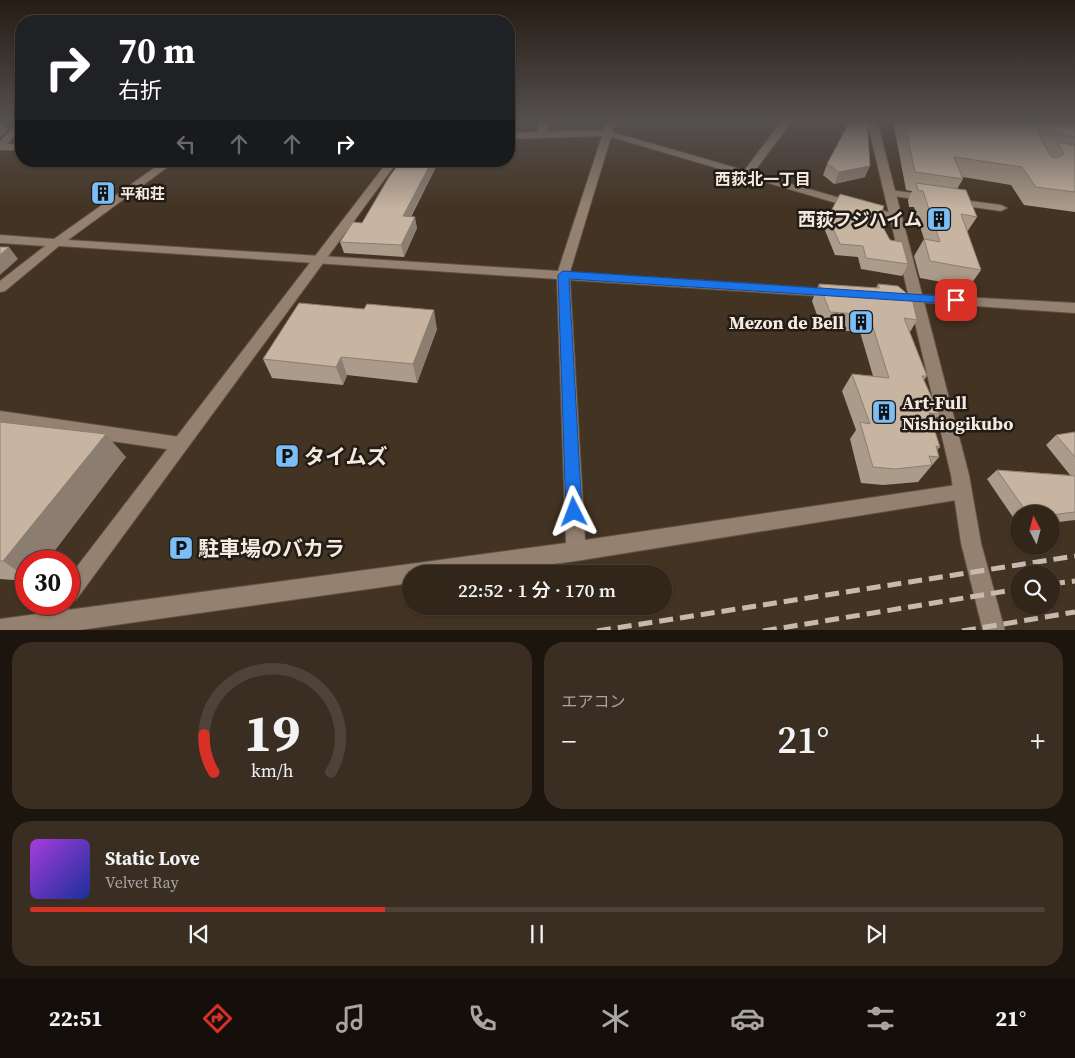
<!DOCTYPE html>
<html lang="ja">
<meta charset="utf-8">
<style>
body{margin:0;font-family:"Source Serif 4","Noto Sans JP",serif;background:#3a2e23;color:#f1f3f6;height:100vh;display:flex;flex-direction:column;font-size:19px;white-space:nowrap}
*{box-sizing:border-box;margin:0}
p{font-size:16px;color:#a8a5a2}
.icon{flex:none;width:28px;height:28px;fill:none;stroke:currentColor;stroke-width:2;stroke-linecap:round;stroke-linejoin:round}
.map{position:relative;height:630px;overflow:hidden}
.drawer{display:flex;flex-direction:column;gap:12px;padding:12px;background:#1c150e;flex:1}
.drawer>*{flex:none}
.banner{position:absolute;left:15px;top:15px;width:500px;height:152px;border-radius:20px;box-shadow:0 1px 4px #0004,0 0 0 1px #4d4339;background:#202124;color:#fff;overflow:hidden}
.needle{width:32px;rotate:354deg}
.tools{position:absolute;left:1010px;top:505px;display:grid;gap:10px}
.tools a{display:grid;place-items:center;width:50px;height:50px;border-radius:50%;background:#32261a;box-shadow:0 1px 4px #0004,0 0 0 1px #4d4339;font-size:25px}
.speed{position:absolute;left:15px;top:550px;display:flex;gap:10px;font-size:25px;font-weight:700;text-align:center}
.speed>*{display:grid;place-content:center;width:65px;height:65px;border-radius:50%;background:#32261a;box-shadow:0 1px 4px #0004,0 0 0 1px #4d4339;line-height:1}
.speed .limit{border:8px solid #d22;background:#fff;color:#111}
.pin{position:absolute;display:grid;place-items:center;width:42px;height:42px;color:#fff;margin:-21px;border-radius:10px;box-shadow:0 2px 8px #0006}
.me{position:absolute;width:55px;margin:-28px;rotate:357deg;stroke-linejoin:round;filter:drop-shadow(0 0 4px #0008)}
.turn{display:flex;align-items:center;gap:18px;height:105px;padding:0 20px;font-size:22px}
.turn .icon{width:65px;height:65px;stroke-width:2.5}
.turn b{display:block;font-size:35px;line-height:42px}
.lanes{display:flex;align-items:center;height:48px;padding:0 20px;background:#0003;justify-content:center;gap:25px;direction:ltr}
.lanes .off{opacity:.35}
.big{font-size:38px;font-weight:600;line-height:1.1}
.drawer .tile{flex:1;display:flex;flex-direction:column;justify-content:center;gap:8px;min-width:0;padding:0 18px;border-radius:20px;background:#3a2e23}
.drawer .dial{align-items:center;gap:0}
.dial svg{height:130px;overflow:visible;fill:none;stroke:#4d4339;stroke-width:7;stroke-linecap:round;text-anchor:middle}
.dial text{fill:#f1f3f6;stroke:none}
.song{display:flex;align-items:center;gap:15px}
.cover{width:60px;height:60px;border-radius:8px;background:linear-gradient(135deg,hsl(280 70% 55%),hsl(230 70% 35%))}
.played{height:5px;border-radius:2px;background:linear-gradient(90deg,#d93025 35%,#4d4339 35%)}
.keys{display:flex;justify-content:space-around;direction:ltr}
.heat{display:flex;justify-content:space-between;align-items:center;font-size:28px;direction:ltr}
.drawer .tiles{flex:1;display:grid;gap:12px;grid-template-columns:1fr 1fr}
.tile:last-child{grid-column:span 2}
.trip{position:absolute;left:402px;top:565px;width:270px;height:50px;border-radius:25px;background:#32261a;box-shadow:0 1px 4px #0004,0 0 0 1px #4d4339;font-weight:600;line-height:50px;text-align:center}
.tabs{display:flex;height:80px;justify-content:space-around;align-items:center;background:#140f0a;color:#a8a5a2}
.tabs .icon{width:35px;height:35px}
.tabs .active{color:#d93025}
.tabs b{font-size:22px;color:#f1f3f6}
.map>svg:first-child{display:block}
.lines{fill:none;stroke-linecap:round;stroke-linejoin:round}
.service-casing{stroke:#5e5043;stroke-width:2}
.minor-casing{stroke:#5e5043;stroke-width:2}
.tertiary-casing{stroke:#5e5043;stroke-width:2}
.service{fill:#948170;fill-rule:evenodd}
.minor{fill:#948170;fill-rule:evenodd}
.tertiary{fill:#948170;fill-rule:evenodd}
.rail{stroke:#c6baaf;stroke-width:5;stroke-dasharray:14 7;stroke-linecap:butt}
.wall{fill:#ab9b8a}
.shaded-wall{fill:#8b7e71}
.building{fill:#c7b4a1;stroke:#8b7e71}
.route{fill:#1a73e8;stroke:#114b97}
.labels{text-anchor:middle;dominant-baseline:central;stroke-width:5;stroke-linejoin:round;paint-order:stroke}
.far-poi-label{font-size:15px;font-weight:bold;fill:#f5eae1;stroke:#231c15;text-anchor:start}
.far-neighbourhood-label{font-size:16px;font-weight:bold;fill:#f5eae1;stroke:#231c15}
.poi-label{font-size:18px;font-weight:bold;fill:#f5eae1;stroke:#231c15;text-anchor:end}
.near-poi-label{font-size:21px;font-weight:bold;fill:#f5eae1;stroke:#231c15;text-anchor:start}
</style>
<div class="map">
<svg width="1075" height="631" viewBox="0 0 1075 631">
<rect width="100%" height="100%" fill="#433323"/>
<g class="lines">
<defs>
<g id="service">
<path d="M 540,121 L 550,121 L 546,135 L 541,138 L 536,135 Z"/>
<path d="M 782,121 L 792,121 L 751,176 L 743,176 L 742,174 L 743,172 Z"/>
<path d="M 890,190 L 929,195 L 934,198 L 929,201 L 886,195 L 885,193 L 886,191 Z"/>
<path d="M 955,199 L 1001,205 L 1007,208 L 1001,211 L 951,204 L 949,202 Z"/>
</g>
<g id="minor">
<path d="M 606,121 L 616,121 L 612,132 L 899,215 L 901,217 L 899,219 L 891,219 L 611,137 L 570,272 L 833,289 L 838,290 L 840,293 L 838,296 L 833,297 L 570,280 L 585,540 L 963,484 L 969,486 L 972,492 L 969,498 L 576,561 L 481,574 L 411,574 L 411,583 L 73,631 L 0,631 L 0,619 L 566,543 L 557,279 L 59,246 L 5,291 L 0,292 L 0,281 L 45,246 L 0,243 L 0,235 L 54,239 L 164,161 L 176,161 L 68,240 L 558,271 L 602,136 L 509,139 L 509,133 L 603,130 Z"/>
<path d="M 21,122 L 21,130 L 7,144 L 21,144 L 21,150 L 0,150 L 0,141 L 18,123 Z"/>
<path d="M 906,294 L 1075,303 L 1075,313 L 901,301 L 899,298 L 901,295 Z"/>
<path d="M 0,411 L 180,437 L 186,439 L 188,444 L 186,449 L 180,451 L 0,425 Z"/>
</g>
<g id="tertiary">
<path d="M 867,121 L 877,121 L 969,475 L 981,543 L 1005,631 L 983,631 L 961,543 L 951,475 Z"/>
<path d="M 388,161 L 398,161 L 76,600 L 71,602 L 68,611 L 54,631 L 31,631 L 48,604 L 69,604 L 69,577 Z"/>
</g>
</defs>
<use href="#service" class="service-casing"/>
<use href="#minor" class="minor-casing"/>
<use href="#tertiary" class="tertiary-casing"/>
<use href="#service" class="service"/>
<use href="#minor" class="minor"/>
<use href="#tertiary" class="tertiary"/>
<g class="rail">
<path d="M 1051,584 L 1075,581"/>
<path d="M 597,631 L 1075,556"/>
<path d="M 763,631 L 1019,589"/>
<path d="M 962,631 L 1075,612"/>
</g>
</g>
<g class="wall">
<path d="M 893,121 L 1075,121 L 1075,212 L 1024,205 L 1011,185 L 963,177 L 963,179 L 957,189 L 977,217 L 967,232 L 981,270 L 969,287 L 920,278 L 914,256 L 924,239 L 914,207 L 909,207 L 908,200 L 912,191 L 906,190 Z"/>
<path d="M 401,161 L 439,161 L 411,217 L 417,228 L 404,257 L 344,253 L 340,242 L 362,223 Z"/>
<path d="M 827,164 L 865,177 L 834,184 L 823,175 Z"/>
<path d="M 828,217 L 879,220 L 890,240 L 908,264 L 902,276 L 861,269 L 858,257 L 835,255 L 824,228 Z"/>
<path d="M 819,284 L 876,288 L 878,284 L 917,320 L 910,332 L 927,376 L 924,380 L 939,414 L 932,423 L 940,447 L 937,450 L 939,457 L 918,482 L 883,485 L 861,483 L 850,439 L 856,430 L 842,391 L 852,374 L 873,376 L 860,332 L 822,329 L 812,301 Z"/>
<path d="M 437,329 L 417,383 L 347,375 L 343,385 L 272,378 L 263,359 Z"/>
<path d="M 0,422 L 126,457 L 26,561 L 26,581 L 0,579 Z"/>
<path d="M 1075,432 L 1075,520 L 1051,523 L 1051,514 L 1019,514 L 1019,526 L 987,479 L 997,470 L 1070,475 L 1046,445 L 1056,435 Z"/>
</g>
<g class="shaded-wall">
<path d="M 5,125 L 8,130 L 0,138 L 0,130 Z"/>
<path d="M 432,161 L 439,161 L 405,227 L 403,216 Z"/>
<path d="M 870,166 L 865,177 L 834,184 L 839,172 Z"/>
<path d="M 415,217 L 417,228 L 404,257 L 401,245 Z"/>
<path d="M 9,247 L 18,259 L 0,275 L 0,255 Z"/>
<path d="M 434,310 L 437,329 L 417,383 L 413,364 Z"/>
<path d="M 341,357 L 347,375 L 343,385 L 336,367 Z"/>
<path d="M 106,434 L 126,457 L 47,561 L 26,561 L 26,577 L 3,561 Z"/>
</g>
<g class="building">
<path d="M 850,121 L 867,121 L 870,166 L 839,172 L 827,164 Z"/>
<path d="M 904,121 L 1035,121 L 1039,136 L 1051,156 L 1056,158 L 1064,154 L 1057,142 L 1075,145 L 1075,192 L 1036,187 L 1022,167 L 954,157 L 963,179 L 915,172 Z"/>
<path d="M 1049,121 L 1075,121 L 1075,137 L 1052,132 Z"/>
<path d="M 0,125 L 5,125 L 0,130 Z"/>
<path d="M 401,161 L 432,161 L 403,216 L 415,217 L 401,245 L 340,242 L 353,222 L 362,223 L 389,177 Z"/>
<path d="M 916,183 L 966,190 L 977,217 L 961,214 L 981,270 L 930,261 L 924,239 L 940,242 L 923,191 L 918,190 Z"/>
<path d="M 840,194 L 884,206 L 879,220 L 890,240 L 902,242 L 908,264 L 866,258 L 863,246 L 840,244 L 828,217 Z"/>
<path d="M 0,247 L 9,247 L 0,255 Z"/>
<path d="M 819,284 L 879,288 L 878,284 L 898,286 L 912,298 L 917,320 L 904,318 L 927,376 L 922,376 L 939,414 L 929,413 L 940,447 L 936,446 L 939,457 L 929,456 L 932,465 L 895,469 L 873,467 L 860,422 L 870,424 L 852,374 L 889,378 L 869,315 L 830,312 Z"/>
<path d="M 299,303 L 364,309 L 367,304 L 434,310 L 413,364 L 341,357 L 336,367 L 263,359 Z"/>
<path d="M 0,422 L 106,434 L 3,561 L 0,561 Z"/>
<path d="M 1075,432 L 1075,457 L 1056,435 Z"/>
<path d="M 997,470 L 1075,476 L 1075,512 L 1051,515 L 1051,514 L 1028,514 Z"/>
</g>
<linearGradient id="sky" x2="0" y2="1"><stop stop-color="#251c13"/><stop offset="0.58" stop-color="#555050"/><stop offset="1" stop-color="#555050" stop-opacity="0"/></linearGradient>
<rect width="1075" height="209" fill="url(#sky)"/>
<path class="route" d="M 563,271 L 956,297 L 961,300 L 956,304 L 569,279 L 582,512 L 579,517 L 574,519 L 568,517 L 566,512 L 558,275 Z"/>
<defs>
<symbol id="building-square" viewBox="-11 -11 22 22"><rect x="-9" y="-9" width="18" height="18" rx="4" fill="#7abef8" stroke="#231c15"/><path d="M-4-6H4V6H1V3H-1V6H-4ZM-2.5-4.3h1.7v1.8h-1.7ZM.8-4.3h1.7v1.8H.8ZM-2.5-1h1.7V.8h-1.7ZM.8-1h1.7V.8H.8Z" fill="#111"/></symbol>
<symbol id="parking-square" viewBox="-11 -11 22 22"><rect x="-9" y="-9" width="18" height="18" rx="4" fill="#7abef8" stroke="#231c15"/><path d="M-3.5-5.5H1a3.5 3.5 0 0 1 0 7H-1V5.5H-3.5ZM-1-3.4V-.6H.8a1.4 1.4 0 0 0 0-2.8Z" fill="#111"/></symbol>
</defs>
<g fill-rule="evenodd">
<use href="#building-square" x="89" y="179" width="28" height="28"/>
<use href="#building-square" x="925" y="205" width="28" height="28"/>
<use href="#building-square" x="847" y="308" width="28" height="28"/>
<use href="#building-square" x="870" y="398" width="28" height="28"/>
<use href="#parking-square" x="273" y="442" width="28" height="28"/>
<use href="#parking-square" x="167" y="534" width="28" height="28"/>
</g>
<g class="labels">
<g class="far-poi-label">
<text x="120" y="193">平和荘</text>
</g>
<g class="far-neighbourhood-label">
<text x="763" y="179">西荻北一丁目</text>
</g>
<g class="poi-label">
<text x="922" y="219">西荻フジハイム</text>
<text x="844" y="322">Mezon de Bell</text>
<text x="902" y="402" text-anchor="start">Art-Full<tspan x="902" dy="21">Nishiogikubo</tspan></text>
</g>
<g class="near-poi-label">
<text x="304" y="456">タイムズ</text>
<text x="198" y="548">駐車場のバカラ</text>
</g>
</g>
</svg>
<div class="tools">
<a><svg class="needle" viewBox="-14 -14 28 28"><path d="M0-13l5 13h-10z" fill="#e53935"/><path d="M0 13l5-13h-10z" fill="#a8a5a2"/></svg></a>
<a><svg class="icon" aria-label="search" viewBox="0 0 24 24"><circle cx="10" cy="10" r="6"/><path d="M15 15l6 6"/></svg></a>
</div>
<div class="speed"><div class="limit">30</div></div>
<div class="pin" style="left:956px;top:300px;background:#d93025"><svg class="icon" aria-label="arrive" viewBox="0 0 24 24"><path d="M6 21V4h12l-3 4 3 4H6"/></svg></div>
<svg class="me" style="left:574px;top:512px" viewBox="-20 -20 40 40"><path d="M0-17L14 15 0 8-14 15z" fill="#1a73e8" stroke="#fff" stroke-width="4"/></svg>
<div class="trip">22:52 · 1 分 · 170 m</div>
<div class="banner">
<div class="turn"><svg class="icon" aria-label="right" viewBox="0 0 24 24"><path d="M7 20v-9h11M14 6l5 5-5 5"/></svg><div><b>70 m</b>右折</div></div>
<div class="lanes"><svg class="icon off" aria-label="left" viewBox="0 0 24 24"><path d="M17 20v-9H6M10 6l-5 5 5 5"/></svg><svg class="icon off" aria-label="ahead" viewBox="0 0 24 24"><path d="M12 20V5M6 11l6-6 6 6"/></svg><svg class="icon off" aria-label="ahead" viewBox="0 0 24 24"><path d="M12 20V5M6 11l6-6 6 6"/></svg><svg class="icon" aria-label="right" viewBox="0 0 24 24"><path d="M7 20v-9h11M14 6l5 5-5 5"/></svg></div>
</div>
</div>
<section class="drawer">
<div class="tiles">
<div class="tile dial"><svg viewBox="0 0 100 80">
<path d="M14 69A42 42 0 1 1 86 69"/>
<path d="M14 69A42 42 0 0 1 8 46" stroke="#d93025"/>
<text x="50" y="56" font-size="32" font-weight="700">19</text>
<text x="50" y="72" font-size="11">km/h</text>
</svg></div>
<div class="tile"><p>エアコン</p>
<div class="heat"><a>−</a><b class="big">21°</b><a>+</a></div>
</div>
<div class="tile">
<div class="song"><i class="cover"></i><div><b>Static Love</b><p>Velvet Ray</p></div></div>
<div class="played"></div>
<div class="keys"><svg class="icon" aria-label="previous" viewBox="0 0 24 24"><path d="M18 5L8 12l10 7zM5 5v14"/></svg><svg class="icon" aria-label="pause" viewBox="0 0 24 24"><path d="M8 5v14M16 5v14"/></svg><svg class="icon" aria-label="next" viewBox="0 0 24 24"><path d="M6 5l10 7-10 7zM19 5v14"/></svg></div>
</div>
</div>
</section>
<nav class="tabs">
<b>22:51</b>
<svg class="icon active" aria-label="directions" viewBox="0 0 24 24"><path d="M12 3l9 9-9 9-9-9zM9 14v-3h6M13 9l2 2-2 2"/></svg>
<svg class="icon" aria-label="music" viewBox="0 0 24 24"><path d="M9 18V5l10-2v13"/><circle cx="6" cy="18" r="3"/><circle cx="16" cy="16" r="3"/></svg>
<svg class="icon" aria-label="phone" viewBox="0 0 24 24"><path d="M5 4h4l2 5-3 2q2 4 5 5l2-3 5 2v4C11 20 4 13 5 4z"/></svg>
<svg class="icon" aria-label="climate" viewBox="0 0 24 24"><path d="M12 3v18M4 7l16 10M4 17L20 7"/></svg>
<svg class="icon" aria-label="car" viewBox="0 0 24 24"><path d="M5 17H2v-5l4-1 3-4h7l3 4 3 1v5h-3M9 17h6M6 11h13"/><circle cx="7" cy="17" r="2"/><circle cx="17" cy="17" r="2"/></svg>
<svg class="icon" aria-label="filters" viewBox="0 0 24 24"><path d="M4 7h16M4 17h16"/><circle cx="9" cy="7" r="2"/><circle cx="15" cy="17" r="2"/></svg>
<b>21°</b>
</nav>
